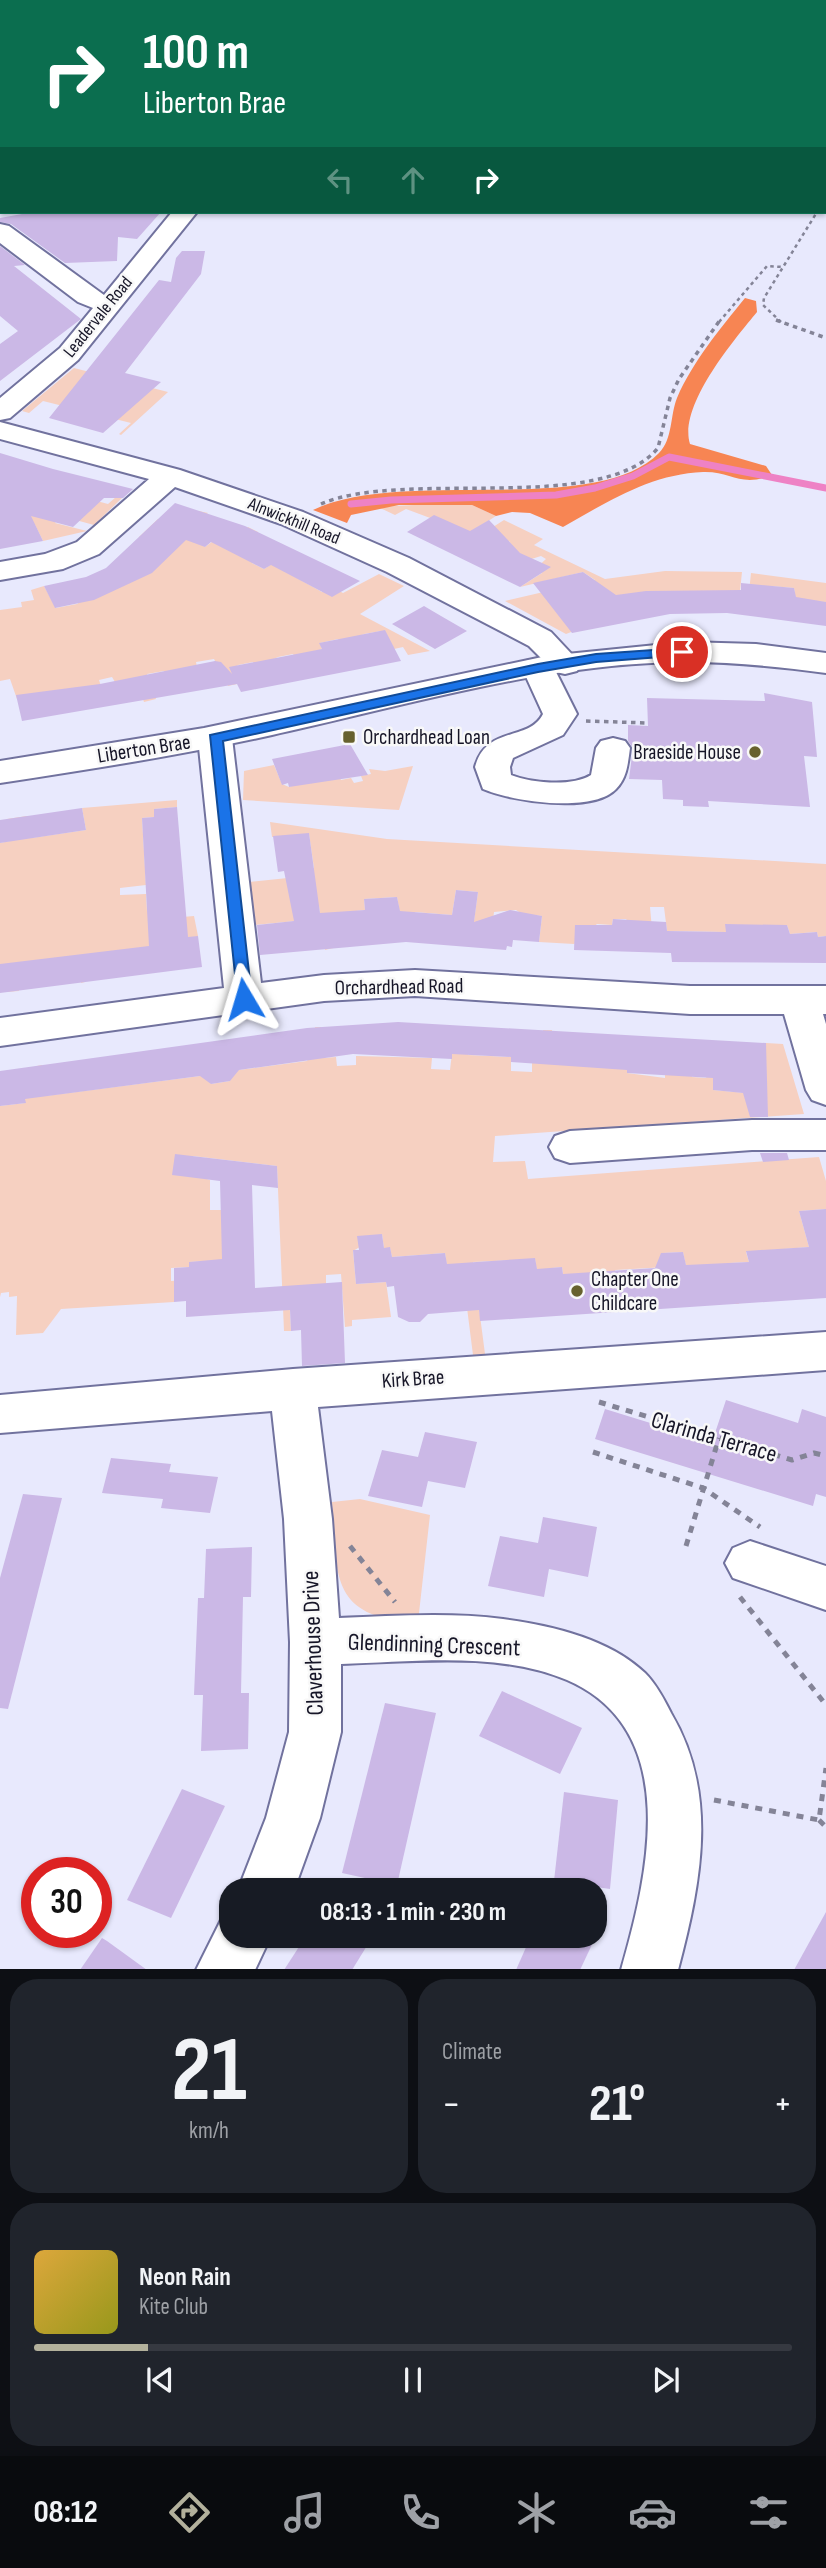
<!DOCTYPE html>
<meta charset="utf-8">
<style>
body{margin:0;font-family:"Sofia Sans Condensed",sans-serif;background:#20242c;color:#f1f3f6;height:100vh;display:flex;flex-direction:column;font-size:26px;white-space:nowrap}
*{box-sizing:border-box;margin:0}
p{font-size:23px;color:#9ea1a6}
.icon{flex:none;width:38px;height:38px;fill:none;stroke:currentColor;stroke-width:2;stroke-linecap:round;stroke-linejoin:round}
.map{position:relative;height:1969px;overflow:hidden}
.panel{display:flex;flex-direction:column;gap:10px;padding:10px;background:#0d0f14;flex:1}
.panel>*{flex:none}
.top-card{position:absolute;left:0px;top:0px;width:826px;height:214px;box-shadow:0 2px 5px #0004;background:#0b6e4f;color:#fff;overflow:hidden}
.speed{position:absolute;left:21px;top:1857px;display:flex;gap:14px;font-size:35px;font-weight:700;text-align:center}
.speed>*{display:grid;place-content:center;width:91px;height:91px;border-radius:50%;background:#171b24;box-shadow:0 2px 5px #0004;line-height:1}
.speed .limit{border:10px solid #d22;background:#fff;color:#111}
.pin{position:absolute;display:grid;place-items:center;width:60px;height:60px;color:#fff;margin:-30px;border:4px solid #fff;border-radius:50%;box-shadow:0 2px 7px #0007}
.me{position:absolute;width:77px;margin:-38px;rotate:353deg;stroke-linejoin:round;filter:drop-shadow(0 0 5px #0008)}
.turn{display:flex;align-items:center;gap:24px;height:147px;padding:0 28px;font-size:32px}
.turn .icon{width:91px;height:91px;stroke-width:2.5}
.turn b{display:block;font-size:49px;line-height:60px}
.lanes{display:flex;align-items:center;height:66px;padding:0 28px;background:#0003;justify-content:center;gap:35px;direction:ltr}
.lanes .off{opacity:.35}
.big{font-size:52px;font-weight:700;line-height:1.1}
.panel .card{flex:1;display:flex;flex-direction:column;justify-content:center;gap:10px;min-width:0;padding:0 24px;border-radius:28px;background:#20242c}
.panel .dial{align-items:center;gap:0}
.dial b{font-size:91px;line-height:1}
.song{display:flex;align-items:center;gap:21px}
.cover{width:84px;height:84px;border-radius:10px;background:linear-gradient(135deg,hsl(40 70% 55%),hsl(60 70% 35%))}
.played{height:7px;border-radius:4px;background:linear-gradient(90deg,#b3b19c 15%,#363941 15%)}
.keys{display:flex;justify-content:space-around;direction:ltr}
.heat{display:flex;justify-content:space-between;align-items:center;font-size:38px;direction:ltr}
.panel .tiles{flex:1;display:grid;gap:10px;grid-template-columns:1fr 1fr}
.card:last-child{grid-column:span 2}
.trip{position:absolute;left:219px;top:1878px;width:388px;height:70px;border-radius:28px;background:#171b24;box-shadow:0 2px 5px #0004;font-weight:700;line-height:70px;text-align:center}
.tabs{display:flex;height:112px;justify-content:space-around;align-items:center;background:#090b0e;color:#9ea1a6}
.tabs .icon{width:49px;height:49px}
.tabs .selected{color:#b3b19c}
.tabs b{font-size:32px;color:#f1f3f6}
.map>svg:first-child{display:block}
.green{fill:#f6d0c1}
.forest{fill:#f78553}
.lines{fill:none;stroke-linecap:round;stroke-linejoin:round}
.stream{stroke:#ee82c5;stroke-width:7}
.building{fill:#cbb8e6}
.minor-casing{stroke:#71729e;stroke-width:4}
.major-casing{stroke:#71729e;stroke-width:4}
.path-far2{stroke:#848497;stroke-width:2.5;stroke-dasharray:3.5 3.5;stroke-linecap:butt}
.path-far1{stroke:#848497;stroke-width:3.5;stroke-dasharray:4.5 4.5;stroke-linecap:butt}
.path{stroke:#848497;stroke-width:5;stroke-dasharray:7 7;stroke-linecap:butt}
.minor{fill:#fff;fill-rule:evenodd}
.major{fill:#fff;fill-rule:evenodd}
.route{fill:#1a73e8;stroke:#114b97;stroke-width:2}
.poi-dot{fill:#67612e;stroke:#f8f8f8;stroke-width:2.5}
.labels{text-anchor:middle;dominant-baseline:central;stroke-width:5;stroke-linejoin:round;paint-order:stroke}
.far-street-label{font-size:18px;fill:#161527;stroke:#f8f8f8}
.poi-label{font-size:21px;fill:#161527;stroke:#f8f8f8;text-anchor:start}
.street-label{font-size:21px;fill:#161527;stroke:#f8f8f8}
.near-street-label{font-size:24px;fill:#161527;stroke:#f8f8f8}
</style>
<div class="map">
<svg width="826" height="1970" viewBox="0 0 826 1970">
<rect width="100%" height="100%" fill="#e8e9fd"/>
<g class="green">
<path d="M 74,368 L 168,392 L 121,435 L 119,434 L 131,423 L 43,401 L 29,413 L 22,411 Z"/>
<path d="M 56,490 L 108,504 L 116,497 L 122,498 L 94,525 L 61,516 L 55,523 L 87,531 L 43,541 L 35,525 L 0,492 Z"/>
<path d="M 432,504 L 472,505 L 496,516 L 485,523 L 493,527 L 504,520 L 543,539 L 534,545 L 605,579 L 665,571 L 742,572 L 740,591 L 749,592 L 751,573 L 826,583 L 826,602 L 796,601 L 794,588 L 771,586 L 770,593 L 679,591 L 566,634 L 505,601 L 595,580 L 583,572 L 520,587 L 542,573 L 535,569 L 546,559 L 541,556 L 522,562 L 509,541 L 492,541 L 406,509 L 395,515 L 378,507 Z"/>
<path d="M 199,511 L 208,513 L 189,528 L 205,547 L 217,538 L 230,542 L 248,527 L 258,532 L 252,563 L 264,569 L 272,564 L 322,592 L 330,586 L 343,593 L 379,574 L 404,586 L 360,614 L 430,651 L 408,655 L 403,647 L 394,649 L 381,631 L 364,634 L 341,645 L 338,639 L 320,643 L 322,649 L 297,660 L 293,654 L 278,657 L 255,668 L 253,662 L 238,665 L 232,672 L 237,684 L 228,686 L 214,659 L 196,662 L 197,667 L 167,678 L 164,671 L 147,674 L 156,699 L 144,702 L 137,683 L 115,682 L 112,677 L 99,680 L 102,689 L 17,699 L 10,679 L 0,681 L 0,610 L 22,607 L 21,602 L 34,600 L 31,590 L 44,586 L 56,608 L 77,604 L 157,543 L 139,537 L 158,519 L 178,528 Z"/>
<path d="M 274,765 L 282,784 L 289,787 L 336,769 L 341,780 L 351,778 L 354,783 L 363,781 L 361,776 L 371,774 L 369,769 L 385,771 L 413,766 L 399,810 L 243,800 L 244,771 Z"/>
<path d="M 177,800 L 177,807 L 154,809 L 154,817 L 142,818 L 146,885 L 120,888 L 120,895 L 146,894 L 147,911 L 160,919 L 194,916 L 198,936 L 157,972 L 82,955 L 85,982 L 81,983 L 79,967 L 17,963 L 19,991 L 6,992 L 0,964 L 0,843 L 10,841 L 7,819 L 27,816 L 31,838 L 86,830 L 82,808 Z"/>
<path d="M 270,822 L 387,839 L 826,864 L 826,936 L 818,937 L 817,932 L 790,934 L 787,925 L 726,932 L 667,931 L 664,907 L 650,907 L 654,952 L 626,919 L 613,919 L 612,925 L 597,924 L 574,944 L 539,942 L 542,916 L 522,914 L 516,910 L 494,912 L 492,929 L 473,928 L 478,892 L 456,890 L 452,915 L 415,912 L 410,942 L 405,942 L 397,897 L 364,899 L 365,910 L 356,911 L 333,948 L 325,950 L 319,906 L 296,921 L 254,925 L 249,882 L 307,876 L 307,869 L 314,868 L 309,834 L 272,837 Z"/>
<path d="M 315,1027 L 321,1027 L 324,1058 L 336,1057 L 337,1066 L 356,1065 L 356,1056 L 432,1058 L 431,1069 L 450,1070 L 452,1053 L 469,1043 L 468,1055 L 511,1057 L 511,1071 L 532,1072 L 532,1058 L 542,1058 L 543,1030 L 552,1030 L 550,1064 L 628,1041 L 627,1073 L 665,1078 L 665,1066 L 692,1061 L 692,1077 L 706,1078 L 713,1056 L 713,1090 L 746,1093 L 766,1043 L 783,1044 L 804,1114 L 495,1136 L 493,1162 L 525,1161 L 528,1179 L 819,1157 L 826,1181 L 826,1209 L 799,1211 L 809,1247 L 746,1252 L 749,1262 L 729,1263 L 739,1304 L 726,1304 L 686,1266 L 683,1252 L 663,1253 L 666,1267 L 615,1270 L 623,1311 L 563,1274 L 562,1267 L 552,1268 L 544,1316 L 535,1259 L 473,1262 L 485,1354 L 473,1355 L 465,1292 L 448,1273 L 445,1253 L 392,1257 L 390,1248 L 384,1248 L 382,1234 L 353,1251 L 356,1284 L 386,1282 L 391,1317 L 352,1320 L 352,1326 L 345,1327 L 341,1274 L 326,1275 L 326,1290 L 289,1293 L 291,1331 L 284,1331 L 277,1166 L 193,1156 L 188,1173 L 210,1180 L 210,1210 L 221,1210 L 227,1260 L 189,1262 L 189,1267 L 171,1268 L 171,1281 L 186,1280 L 174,1302 L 61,1309 L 43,1333 L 16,1335 L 17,1296 L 9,1297 L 9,1292 L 1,1293 L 0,1297 L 0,1106 L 25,1103 L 24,1084 L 37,1066 L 42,1065 L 45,1096 L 208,1075 L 211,1084 L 230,1081 L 231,1071 L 307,1061 L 317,1043 Z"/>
<path d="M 360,1499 L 430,1515 L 418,1622 C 328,1619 337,1573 332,1502 Z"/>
</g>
<path class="forest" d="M 745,298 L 756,301 L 757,312 C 734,340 678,406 690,444 L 766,466 L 772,475 C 740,488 732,471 703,472 C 651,474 607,502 563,527 L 530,513 L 512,512 L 496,516 L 472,505 L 399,505 L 351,515 L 347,523 L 313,510 C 401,467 595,518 659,453 C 673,439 670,415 677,398 C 693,361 720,329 745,298 Z"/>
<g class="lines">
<path class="stream" d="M 351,504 L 391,500 L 556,495 L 595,488 L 633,476 L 669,457 L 826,488"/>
</g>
<g class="building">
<path d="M 33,212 L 161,212 L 137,239 L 118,237 L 117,261 L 65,263 L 11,224 L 0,222 L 0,218 Z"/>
<path d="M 0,246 L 25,265 L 14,266 L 81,319 L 0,381 L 0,344 L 18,331 L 0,316 Z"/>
<path d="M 182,251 L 205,251 L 201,274 L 125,373 L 161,382 L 103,433 L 49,418 L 159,280 L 171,282 L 176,258 Z"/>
<path d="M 0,453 L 53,469 L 133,489 L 123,498 L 104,498 L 73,527 L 31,516 L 43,541 L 0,549 Z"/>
<path d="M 175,503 L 245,526 L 360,581 L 332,597 L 271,565 L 264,569 L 211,542 L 205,547 L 186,540 L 152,573 L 94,600 L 55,608 L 44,586 L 86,577 L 106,568 Z"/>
<path d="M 434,515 L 470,531 L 489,520 L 520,553 L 551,567 L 520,587 L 407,532 Z"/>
<path d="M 583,572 L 616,595 L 646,591 L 741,590 L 741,583 L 794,588 L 796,597 L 826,602 L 826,626 L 727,613 L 670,614 L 572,633 L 533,583 Z"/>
<path d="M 424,606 L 441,616 L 467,631 L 435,649 L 392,624 Z"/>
<path d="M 385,630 L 401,661 L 241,692 L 237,684 L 22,721 L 16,695 L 100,684 L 215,661 L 221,662 L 232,674 L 229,667 L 322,649 L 319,643 Z"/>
<path d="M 764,693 L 812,702 L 817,757 L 804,756 L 810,807 L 708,801 L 709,807 L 683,806 L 683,800 L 663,799 L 662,780 L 629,779 L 633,748 L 628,741 L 628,725 L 648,726 L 647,698 L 765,701 Z"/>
<path d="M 350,744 L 368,775 L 289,787 L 288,783 L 282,785 L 272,759 Z"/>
<path d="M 177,807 L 188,937 L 198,936 L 202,967 L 0,993 L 0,964 L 149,946 L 142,818 L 154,817 L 154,809 Z"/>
<path d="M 82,808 L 86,830 L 0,843 L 0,820 Z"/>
<path d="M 309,833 L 320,913 L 365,910 L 364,899 L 397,897 L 400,911 L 452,915 L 456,890 L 478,892 L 474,922 L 510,910 L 542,916 L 539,942 L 513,940 L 512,947 L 507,946 L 506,950 L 406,942 L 260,955 L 257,925 L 294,921 L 284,871 L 278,872 L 273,836 Z"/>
<path d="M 613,919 L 666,922 L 667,931 L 726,932 L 725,924 L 787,925 L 790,934 L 817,932 L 818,937 L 826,936 L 826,963 L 672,962 L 671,953 L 574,950 L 575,925 L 612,925 Z"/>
<path d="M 398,1022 L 766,1043 L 768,1117 L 777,1117 L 750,1117 L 743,1093 L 713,1090 L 713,1078 L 627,1073 L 627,1070 L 511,1062 L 511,1057 L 452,1054 L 452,1059 L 353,1054 L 239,1070 L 230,1081 L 211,1084 L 200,1076 L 25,1099 L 26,1103 L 0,1106 L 0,1071 L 307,1028 Z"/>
<path d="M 760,1153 L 787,1153 L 789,1160 L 763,1162 Z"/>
<path d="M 175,1154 L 277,1166 L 278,1188 L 252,1185 L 255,1288 L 342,1282 L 345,1363 L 302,1366 L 301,1330 L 291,1331 L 290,1310 L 186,1317 L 186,1301 L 174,1302 L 174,1268 L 189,1267 L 189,1262 L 222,1259 L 220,1181 L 172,1175 Z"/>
<path d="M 826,1209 L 826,1298 L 480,1321 L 479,1310 L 428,1314 L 420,1322 L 409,1322 L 398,1317 L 394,1286 L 387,1287 L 386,1282 L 356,1284 L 353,1250 L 359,1250 L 357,1236 L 382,1234 L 384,1248 L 390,1247 L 392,1257 L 445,1253 L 447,1264 L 535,1258 L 537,1269 L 562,1267 L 563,1274 L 655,1268 L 661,1253 L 683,1252 L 686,1265 L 749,1262 L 746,1251 L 809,1247 L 799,1211 Z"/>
<path d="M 726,1400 L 798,1423 L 802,1409 L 826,1417 L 826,1497 L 816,1494 L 813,1506 L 595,1439 L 605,1409 L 712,1442 Z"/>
<path d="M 425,1432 L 477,1442 L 465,1488 L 428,1481 L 422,1507 L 368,1496 L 382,1450 L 418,1457 Z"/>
<path d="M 111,1458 L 171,1464 L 169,1472 L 218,1477 L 210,1513 L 161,1508 L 163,1499 L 102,1493 Z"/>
<path d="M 23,1494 L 62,1498 L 8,1709 L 0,1708 L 0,1578 Z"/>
<path d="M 543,1517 L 597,1527 L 588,1577 L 549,1569 L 544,1597 L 488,1586 L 500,1536 L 538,1543 Z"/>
<path d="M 252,1547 L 251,1597 L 243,1597 L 241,1693 L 249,1693 L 248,1749 L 201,1751 L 203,1695 L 194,1695 L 198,1598 L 204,1598 L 206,1549 Z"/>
<path d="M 502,1691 L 582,1728 L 560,1774 L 479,1736 Z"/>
<path d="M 385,1703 L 436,1713 L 397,1885 L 342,1873 Z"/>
<path d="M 182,1789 L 225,1806 L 171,1918 L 127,1900 Z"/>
<path d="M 564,1792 L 618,1800 L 610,1889 L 554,1881 Z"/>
<path d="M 826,1912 L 826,1970 L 794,1970 Z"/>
<path d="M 306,1936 L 373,1936 L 352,1970 L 284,1970 Z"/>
<path d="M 531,1936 L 596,1936 L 580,1970 L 516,1970 Z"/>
<path d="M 102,1938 L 107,1941 L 147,1970 L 80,1970 Z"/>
</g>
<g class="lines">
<defs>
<g id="minor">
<path d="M 0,0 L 18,0 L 2,2 L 2,8 Z"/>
<path d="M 172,212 L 197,212 L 78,360 L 10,418 L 0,420 L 0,398 L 60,348 L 93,308 L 78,302 L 0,243 L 0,224 L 9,226 L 104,295 Z"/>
<path d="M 0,422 L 180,470 L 303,512 L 409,558 L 551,632 L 581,664 L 577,671 L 565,674 L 556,672 L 577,714 L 563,735 L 513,758 L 510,767 L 511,775 C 531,783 572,787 591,775 L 596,748 L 601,741 L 613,738 L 625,741 L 630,748 C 628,763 627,778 616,789 C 592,814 511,801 483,789 L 475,767 C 486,725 529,742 543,714 L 522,668 L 526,661 L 542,659 L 529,646 L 387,572 L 281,524 L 175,487 L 99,554 L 63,569 L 0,580 L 0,562 L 45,554 L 77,542 L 149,479 L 0,439 Z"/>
<path d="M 215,728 L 227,731 L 232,738 L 261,983 L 324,975 L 415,970 L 690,986 L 826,986 L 826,1014 L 823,1014 L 826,1024 L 826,1105 L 812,1100 L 806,1090 L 784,1014 L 690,1014 L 415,996 L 324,1001 L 0,1046 L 0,1018 L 224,988 L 198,738 L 203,731 Z"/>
<path d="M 752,1120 L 826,1120 L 826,1150 L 752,1150 L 570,1163 L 555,1158 L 549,1147 L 555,1136 L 570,1131 Z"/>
<path d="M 826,1332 L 826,1370 L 318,1407 L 332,1519 L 339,1618 C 393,1616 449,1612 503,1619 C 550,1625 610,1639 645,1673 C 656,1684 664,1699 671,1713 C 719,1794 701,1883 678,1970 L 621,1970 C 648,1876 683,1730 567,1680 C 498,1651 413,1662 341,1664 L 341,1732 L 320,1818 L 294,1890 L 238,1890 L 266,1818 L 289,1732 L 290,1642 L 284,1519 L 272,1411 L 0,1433 L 0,1395 L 293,1369 Z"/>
<path d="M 750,1541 L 826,1566 L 826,1610 L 733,1578 L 725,1563 L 733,1548 Z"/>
<path d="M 231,1913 L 231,1936 L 271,1936 L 255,1970 L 196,1970 L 223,1916 Z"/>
</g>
<path id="major" d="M 686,642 L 756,644 L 826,653 L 826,673 C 780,667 735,662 689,662 C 548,662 408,705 272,735 C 182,755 91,769 0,783 L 0,761 L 204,728 L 547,656 Z"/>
</defs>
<use href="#minor" class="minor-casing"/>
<use href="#major" class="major-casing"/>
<g class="path-far2">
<path d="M 824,194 L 826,189"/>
<path d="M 719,322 L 767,266 L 783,267"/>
<path d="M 781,322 L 763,305 L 764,298 L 817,212"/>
</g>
<g class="path-far1">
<path d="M 776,320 L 826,338"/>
<path d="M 321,504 C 404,468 601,516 658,448 L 670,398 L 679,379 L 720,320"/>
<path d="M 586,721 L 648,723"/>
</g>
<g class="path">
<path d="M 599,1402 L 792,1460 L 814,1453 L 826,1456"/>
<path d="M 593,1452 L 703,1488 L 760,1527"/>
<path d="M 350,1546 L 395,1602"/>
<path d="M 686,1546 L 719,1438"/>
<path d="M 740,1597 L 826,1705"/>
<path d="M 714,1800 L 819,1820 L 826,1768"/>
<path d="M 819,1820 L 826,1827"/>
</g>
<use href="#minor" class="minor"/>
<use href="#major" class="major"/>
</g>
<path class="route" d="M 682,648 L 688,652 L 686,655 L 596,662 L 538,672 L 223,741 L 252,999 L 249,1003 L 238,1003 L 210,735 L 538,664 L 596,654 Z"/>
<g class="poi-dot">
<rect x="342" y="730" width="14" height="14" rx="3.5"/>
<circle cx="755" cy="752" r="7"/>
<circle cx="577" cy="1291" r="7"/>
</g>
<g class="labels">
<g class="far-street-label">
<text transform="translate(98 317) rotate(-51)">Leadervale Road</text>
<text transform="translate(294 521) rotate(22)">Alnwickhill Road</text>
</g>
<g class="poi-label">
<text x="363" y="737">Orchardhead Loan</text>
<text x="741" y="752" text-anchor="end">Braeside House</text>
<text x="591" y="1279">Chapter One<tspan x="591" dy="24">Childcare</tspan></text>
</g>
<g class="street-label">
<text transform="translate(144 749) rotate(-9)">Liberton Brae</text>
<text transform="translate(399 987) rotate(-1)">Orchardhead Road</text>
<text transform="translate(413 1379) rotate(-4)">Kirk Brae</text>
</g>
<g class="near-street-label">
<text transform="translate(714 1437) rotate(16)">Clarinda Terrace</text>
<text transform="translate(313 1643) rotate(-92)">Claverhouse Drive</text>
<text transform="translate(434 1645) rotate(2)">Glendinning Crescent</text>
</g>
</g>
</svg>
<div class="speed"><div class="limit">30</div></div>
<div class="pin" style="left:682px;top:652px;background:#d93025"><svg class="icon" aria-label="arrive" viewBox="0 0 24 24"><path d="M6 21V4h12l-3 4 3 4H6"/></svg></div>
<svg class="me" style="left:244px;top:999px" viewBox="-20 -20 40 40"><path d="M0-17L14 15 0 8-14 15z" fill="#1a73e8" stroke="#fff" stroke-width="4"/></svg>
<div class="trip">08:13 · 1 min · 230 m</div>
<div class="top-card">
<div class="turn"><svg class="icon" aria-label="right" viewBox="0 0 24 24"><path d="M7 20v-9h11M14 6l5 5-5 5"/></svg><div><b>100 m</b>Liberton Brae</div></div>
<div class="lanes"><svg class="icon off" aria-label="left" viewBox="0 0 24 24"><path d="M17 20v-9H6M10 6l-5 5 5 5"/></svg><svg class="icon off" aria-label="ahead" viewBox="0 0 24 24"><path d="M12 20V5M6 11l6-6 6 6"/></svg><svg class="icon" aria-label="right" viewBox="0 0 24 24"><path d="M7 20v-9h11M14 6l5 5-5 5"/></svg></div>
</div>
</div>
<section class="panel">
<div class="tiles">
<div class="card dial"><b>21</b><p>km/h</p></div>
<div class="card"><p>Climate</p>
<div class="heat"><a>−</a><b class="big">21°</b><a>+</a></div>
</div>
<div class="card">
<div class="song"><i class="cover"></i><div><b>Neon Rain</b><p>Kite Club</p></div></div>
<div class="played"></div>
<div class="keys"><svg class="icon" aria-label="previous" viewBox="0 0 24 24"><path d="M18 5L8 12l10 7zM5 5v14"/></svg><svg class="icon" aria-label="pause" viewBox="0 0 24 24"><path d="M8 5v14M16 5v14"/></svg><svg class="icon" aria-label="next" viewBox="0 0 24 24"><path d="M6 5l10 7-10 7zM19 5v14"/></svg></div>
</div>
</div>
</section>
<nav class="tabs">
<b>08:12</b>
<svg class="icon selected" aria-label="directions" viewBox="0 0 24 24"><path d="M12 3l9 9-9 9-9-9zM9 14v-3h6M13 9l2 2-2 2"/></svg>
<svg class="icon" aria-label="music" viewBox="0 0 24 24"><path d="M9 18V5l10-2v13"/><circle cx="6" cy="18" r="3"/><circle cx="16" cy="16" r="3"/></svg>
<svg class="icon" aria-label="phone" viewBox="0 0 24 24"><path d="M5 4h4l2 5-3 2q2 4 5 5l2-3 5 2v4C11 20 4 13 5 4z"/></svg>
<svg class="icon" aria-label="climate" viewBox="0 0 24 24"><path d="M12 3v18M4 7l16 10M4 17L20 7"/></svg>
<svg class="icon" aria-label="car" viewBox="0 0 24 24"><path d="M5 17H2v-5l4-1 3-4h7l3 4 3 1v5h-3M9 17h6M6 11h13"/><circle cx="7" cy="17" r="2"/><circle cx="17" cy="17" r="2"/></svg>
<svg class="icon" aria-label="filters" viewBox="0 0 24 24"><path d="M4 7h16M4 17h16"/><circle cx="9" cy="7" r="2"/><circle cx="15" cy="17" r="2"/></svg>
</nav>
